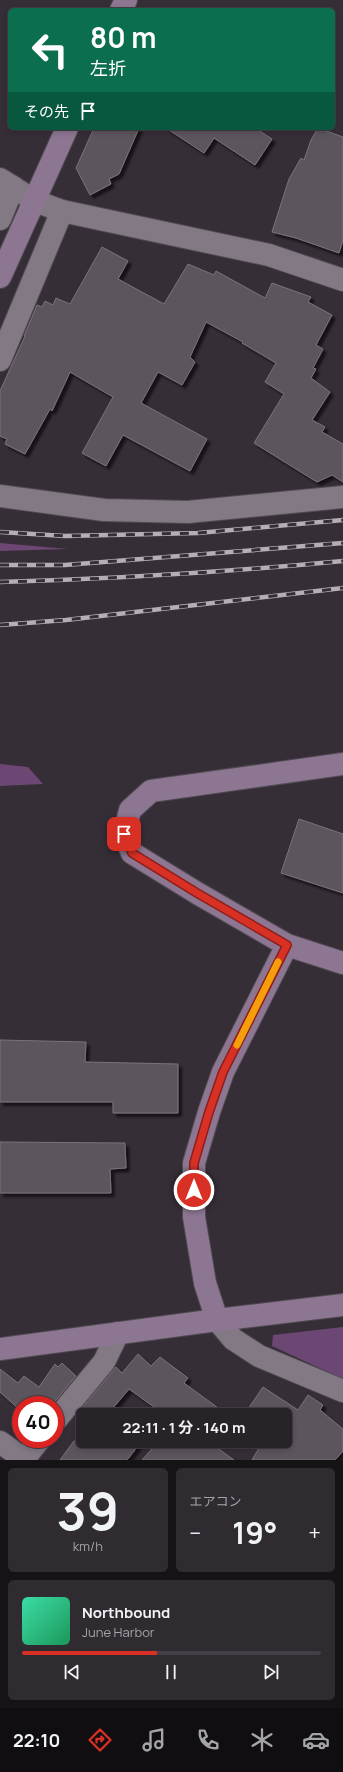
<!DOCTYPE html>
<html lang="ja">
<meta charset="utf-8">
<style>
body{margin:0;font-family:Manrope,"Noto Sans JP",sans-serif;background:#302a31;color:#f1f3f6;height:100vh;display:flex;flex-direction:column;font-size:15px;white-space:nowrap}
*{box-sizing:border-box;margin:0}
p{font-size:13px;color:#a5a4a8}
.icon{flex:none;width:22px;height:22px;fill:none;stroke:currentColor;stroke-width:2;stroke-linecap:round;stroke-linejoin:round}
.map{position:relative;height:1460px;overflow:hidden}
.drawer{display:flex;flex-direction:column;gap:8px;padding:8px;background:#161317;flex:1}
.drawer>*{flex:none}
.guide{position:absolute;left:8px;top:8px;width:327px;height:122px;border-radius:6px;box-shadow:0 2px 6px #0003,0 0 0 1px #443f46;background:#0b6e4f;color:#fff;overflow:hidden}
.speed{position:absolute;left:12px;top:1396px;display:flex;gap:8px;font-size:20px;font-weight:700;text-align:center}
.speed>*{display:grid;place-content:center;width:52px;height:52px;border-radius:50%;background:#282229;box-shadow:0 2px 6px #0003,0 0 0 1px #443f46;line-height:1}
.speed .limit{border:6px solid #d22;background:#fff;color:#111}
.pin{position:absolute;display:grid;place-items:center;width:34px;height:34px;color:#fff;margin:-17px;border-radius:8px;box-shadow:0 2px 6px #0006}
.me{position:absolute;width:44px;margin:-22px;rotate:0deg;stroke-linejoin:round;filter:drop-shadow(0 0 3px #0008)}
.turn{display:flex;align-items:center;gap:14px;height:84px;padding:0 16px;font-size:18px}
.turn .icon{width:52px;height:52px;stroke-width:2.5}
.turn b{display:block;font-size:28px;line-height:34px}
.then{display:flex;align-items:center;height:38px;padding:0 16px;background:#0003;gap:8px;font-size:15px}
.big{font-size:30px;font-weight:700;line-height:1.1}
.drawer .tile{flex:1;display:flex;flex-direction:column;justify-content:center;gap:6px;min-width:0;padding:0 14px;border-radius:6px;background:#302a31}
.drawer .dial{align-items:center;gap:0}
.dial b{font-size:52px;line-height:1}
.song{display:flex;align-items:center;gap:12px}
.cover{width:48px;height:48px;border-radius:6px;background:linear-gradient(135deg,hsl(160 70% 55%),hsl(150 70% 35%))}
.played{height:4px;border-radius:2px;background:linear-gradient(90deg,#d93025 45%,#443f46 45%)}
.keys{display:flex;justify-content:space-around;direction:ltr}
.heat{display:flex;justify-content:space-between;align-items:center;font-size:22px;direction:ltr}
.drawer .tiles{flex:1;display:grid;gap:8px;grid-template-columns:1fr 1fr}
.tile:last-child{grid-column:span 2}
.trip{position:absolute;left:76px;top:1408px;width:216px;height:40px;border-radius:6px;background:#282229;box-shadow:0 2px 6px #0003,0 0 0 1px #443f46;font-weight:700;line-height:40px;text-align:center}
.menu{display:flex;height:64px;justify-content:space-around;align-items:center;background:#100e10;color:#a5a4a8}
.menu .icon{width:28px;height:28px}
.menu .current{color:#d93025}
.menu b{font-size:18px;color:#f1f3f6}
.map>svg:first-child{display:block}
.green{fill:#6d4773}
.building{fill:#5c545d;stroke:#7b727c;filter:url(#shadow)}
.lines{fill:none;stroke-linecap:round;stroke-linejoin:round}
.street-casing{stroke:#524b53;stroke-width:24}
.secondary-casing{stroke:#524b53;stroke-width:24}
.street{stroke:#827984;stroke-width:22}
.secondary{stroke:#8d7692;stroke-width:22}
.rail-casing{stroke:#b5afb5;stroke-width:4.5}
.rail{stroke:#362e37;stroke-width:3;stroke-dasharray:9;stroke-linecap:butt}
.route-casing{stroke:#8d1f18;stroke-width:10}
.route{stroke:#d93025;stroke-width:7}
.slow{stroke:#f59e0b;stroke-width:7}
</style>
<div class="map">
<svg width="343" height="1460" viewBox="0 0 343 1460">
<defs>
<filter id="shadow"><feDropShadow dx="3.5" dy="3.5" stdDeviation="1" flood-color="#0009"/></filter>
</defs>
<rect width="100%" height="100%" fill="#362e37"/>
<g class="green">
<path d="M 0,543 L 68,549 L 0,551 Z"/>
<path d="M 0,764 L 28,767 L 43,784 L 0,786 Z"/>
<path d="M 343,1327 L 343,1379 L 272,1346 L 273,1335 Z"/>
</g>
<g class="building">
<path d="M 94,128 L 139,128 L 119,174 L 109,179 L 111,184 L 90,195 L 76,168 Z"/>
<path d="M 166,128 L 255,128 L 272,139 L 255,165 L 214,138 L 204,153 Z"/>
<path d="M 318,128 L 343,137 L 343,240 L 339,253 L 296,238 L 272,232 L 289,179 L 301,158 L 304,160 L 311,140 Z"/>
<path d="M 102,247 L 128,261 L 118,279 L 164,304 L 188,264 L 214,275 L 216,271 L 265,298 L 272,283 L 311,297 L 308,302 L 332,315 L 316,345 L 323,349 L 313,368 L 316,369 L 311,378 L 330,392 L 312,420 L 325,427 L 322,432 L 343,444 L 343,482 L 332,475 L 317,482 L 254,443 L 284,394 L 265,382 L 276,363 L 242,343 L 243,342 L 206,322 L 190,357 L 195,362 L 182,385 L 158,372 L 141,403 L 207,439 L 190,471 L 123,435 L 106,466 L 82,453 L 113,397 L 70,372 L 52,411 L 50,409 L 25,454 L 5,444 L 7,439 L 0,436 L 0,391 L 25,336 L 24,336 L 37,305 L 42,307 L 45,301 L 53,305 L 56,298 L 70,304 Z"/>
<path d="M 299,819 L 343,834 L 343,893 L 281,873 Z"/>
<path d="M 0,1040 L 86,1042 L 85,1062 L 178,1064 L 178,1113 L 113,1113 L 113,1102 L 0,1102 Z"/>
<path d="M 0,1142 L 125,1143 L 126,1168 L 110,1169 L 111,1193 L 0,1193 Z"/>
<path d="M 138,1354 L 151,1366 L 160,1357 L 188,1378 L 184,1383 L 225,1413 L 224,1415 L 165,1415 L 129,1389 L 107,1415 L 76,1415 L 116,1367 L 122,1373 Z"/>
<path d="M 62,1363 L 76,1376 L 52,1405 L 21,1405 L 21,1411 L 0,1392 L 0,1369 L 18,1383 L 24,1376 L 39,1387 L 55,1364 L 58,1367 Z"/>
<path d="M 263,1387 L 298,1410 L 308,1395 L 323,1405 L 320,1410 L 343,1429 L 343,1451 L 335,1460 L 252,1460 L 263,1441 L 285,1441 L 285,1415 L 244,1415 Z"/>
<path d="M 74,1441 L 142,1441 L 127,1460 L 60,1460 Z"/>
<path d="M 159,1441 L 208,1441 L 234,1460 L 142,1460 Z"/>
</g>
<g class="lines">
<defs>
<g id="street">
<path d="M 0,179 L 35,201 L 62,211 L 269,255 L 343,280"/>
<path d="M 0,219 L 13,187"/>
<path d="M 0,360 L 62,211"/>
<path d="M 0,496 L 104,510 L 188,512 L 343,497"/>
<path d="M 217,1320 L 233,1339 L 259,1356 L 343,1391"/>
<path d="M 55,1421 L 104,1362 L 118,1333"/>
<path d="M 0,1442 L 25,1460"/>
<path d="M 24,1459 L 40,1439"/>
</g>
<g id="secondary">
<path d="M 121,10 L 126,0"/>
<path d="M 0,277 L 67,128"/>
<path d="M 343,764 L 151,791 L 130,810 L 124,834 L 132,853 L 197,893 L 287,945 L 343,963"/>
<path d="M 217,1320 L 205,1283 L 194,1217 L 194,1163 L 209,1112 L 223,1072 L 287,945"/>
<path d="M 0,1349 L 217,1320 L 343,1305"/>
</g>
</defs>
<use href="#street" class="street-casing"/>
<use href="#secondary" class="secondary-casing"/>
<use href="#street" class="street"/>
<use href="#secondary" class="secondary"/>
<defs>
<g id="rail">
<path d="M 0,532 L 65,536 L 198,533 L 343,520"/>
<path d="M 0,565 L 65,565 L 343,543"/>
<path d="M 0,582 C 114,579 229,572 343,561"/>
<path d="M 0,625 L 66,620 L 343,588"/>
</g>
</defs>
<use href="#rail" class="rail-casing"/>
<use href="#rail" class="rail"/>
</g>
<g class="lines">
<defs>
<path id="route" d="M 124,834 L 132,853 L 197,893 L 287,945 L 223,1072 L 209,1112 L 194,1163 L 194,1190"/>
</defs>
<use href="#route" class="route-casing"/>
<use href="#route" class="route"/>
<path class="slow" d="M 237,1045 L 278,962"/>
</g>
</svg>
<div class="speed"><div class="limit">40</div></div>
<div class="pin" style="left:124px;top:834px;background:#d93025"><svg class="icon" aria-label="arrive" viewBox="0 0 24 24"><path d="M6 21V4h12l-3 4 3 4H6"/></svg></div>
<svg class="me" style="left:194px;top:1190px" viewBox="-20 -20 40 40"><circle r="17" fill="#d93025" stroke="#fff" stroke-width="3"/><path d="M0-11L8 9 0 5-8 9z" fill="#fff"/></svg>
<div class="trip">22:11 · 1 分 · 140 m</div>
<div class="guide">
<div class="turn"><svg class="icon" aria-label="left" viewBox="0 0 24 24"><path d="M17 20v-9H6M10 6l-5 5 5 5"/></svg><div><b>80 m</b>左折</div></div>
<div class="then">その先<svg class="icon" aria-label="arrive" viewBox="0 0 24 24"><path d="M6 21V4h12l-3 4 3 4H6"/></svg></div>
</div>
</div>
<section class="drawer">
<div class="tiles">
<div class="tile dial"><b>39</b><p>km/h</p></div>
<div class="tile"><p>エアコン</p>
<div class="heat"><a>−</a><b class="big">19°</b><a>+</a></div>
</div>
<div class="tile">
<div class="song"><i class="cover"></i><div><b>Northbound</b><p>June Harbor</p></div></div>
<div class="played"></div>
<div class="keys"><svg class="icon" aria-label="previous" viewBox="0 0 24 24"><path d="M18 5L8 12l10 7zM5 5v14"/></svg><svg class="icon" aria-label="pause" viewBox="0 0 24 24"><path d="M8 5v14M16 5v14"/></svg><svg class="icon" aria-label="next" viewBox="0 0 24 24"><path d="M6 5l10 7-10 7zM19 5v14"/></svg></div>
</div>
</div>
</section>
<nav class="menu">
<b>22:10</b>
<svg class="icon current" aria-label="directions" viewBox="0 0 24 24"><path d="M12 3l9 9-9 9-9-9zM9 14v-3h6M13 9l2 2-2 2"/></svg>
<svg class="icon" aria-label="music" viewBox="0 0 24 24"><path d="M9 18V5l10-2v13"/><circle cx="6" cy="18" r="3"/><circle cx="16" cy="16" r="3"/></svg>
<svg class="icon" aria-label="phone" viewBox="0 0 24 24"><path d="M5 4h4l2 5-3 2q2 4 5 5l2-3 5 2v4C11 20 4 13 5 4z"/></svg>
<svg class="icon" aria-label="climate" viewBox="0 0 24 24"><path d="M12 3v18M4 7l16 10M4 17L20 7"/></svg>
<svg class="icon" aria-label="car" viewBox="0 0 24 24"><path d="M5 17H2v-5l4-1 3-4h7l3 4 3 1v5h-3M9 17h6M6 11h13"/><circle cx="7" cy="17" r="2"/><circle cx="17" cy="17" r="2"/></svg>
</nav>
